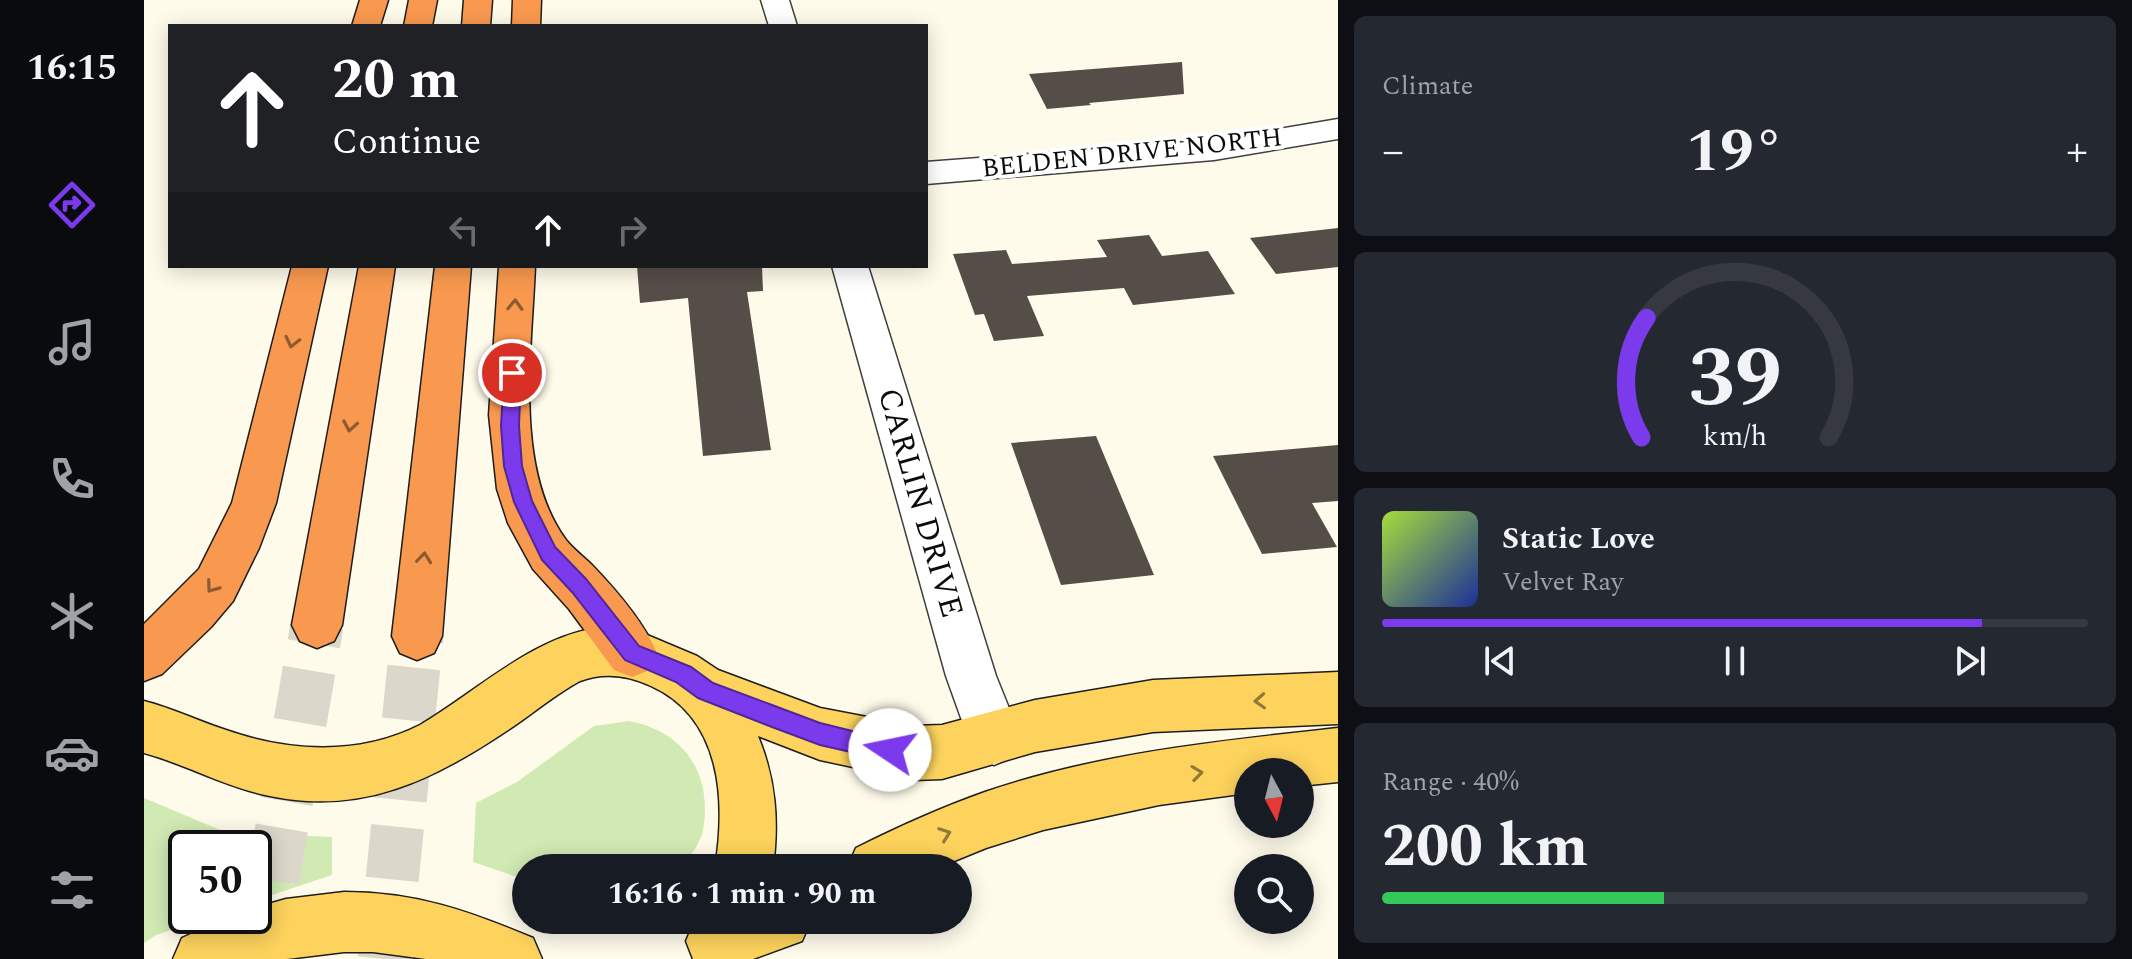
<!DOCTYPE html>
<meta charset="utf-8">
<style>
body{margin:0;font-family:Spectral,serif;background:#242831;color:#f1f3f6;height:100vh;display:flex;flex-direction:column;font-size:30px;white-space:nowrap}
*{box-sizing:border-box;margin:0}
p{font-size:26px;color:#9ea1a6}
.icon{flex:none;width:44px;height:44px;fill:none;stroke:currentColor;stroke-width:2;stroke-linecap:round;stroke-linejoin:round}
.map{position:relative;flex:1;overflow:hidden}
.sheet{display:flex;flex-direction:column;gap:16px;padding:16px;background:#0d0f14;width:794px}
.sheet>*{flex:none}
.top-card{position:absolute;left:24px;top:24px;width:760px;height:244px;border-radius:0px;box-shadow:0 4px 20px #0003;background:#202124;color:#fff;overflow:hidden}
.needle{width:52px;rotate:173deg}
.fabs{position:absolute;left:1090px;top:758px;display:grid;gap:16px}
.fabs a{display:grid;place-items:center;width:80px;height:80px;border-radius:50%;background:#171b24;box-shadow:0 4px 20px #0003;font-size:40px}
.speed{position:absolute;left:24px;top:830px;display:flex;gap:16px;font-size:40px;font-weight:700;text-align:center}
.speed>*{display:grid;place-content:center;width:104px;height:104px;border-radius:50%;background:#171b24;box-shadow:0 4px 20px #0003;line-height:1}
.speed .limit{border:4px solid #111;border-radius:12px;background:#fff;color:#111}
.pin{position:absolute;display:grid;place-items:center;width:68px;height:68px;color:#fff;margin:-34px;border:4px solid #fff;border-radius:50%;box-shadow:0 2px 8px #0007}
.me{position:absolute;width:88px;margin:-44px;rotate:281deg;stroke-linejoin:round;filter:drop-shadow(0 0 6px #0008)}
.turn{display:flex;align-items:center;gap:28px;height:168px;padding:0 32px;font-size:36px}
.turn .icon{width:104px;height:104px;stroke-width:2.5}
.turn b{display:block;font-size:56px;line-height:68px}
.lanes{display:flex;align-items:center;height:76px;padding:0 32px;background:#0003;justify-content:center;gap:40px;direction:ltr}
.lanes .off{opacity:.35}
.big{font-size:60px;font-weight:700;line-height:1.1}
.sheet .card{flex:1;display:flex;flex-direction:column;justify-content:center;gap:12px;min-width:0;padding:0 28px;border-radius:12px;background:#242831}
.sheet .dial{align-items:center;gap:0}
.dial svg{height:208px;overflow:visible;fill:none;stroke:#363941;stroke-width:7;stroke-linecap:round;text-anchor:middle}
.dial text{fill:#f1f3f6;stroke:none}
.song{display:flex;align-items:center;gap:24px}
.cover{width:96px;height:96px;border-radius:12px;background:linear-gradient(135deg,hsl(80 70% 55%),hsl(230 70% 35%))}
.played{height:8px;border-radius:4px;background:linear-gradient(90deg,#7c3aed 85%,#363941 85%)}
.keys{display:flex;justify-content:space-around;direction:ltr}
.heat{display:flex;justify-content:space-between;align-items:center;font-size:44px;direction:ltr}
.charge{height:12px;border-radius:6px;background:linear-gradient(90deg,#34c759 40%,#363941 0)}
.trip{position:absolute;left:368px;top:854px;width:460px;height:80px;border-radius:40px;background:#171b24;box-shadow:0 4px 20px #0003;font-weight:700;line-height:80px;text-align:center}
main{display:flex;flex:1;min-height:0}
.tabs{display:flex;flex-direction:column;width:144px;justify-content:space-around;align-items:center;background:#090b0e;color:#9ea1a6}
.tabs .icon{width:56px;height:56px}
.tabs .current{color:#7c3aed}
.tabs b{font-size:36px;color:#f1f3f6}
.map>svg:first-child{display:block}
.green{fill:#d1eab4}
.building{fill:#554d48}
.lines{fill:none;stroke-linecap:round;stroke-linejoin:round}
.highway-tunnel{stroke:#dbd7ca;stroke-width:53;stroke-dasharray:53 27;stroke-linecap:butt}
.minor-casing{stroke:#3f3f3f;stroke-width:3}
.major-casing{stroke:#1d1d1d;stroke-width:3}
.highway-casing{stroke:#1d1d1d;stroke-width:3}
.minor{fill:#fff;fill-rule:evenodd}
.major{fill:#fdd35d;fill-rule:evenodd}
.highway{fill:#f9994f;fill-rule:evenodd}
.oneway{stroke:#8e5a31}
.oneway2{stroke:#917939}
.route{fill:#7c3aed;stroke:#51269a;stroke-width:2}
.labels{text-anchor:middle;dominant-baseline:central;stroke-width:8;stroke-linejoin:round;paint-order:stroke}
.far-street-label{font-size:26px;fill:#0c0c0c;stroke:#fff}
.street-label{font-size:32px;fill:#0c0c0c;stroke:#fff}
</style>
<main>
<nav class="tabs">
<b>16:15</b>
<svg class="icon current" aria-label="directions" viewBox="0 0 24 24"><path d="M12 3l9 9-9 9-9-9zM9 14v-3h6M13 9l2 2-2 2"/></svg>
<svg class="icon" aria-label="music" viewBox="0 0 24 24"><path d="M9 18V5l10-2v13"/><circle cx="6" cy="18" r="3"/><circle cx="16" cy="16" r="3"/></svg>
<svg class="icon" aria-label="phone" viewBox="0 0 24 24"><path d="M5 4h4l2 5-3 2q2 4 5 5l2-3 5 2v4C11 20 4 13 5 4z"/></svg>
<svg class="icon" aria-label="climate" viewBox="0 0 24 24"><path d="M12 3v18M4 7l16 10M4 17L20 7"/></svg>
<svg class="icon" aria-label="car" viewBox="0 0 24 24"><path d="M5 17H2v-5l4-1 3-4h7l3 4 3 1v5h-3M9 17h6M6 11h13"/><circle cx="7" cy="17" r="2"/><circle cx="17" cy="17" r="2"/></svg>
<svg class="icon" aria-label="filters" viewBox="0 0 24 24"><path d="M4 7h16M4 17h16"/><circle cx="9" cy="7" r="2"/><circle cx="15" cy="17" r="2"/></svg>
</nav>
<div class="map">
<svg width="1194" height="959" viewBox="0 0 1194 959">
<rect width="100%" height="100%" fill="#fffbeb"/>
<g class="green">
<path d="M 485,721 C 540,731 569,774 559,830 C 557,842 545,857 539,868 L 382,868 L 382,880 L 329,862 L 332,803 L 373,782 L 450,726 Z"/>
<path d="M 0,798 L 81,832 L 188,837 L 188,875 L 110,901 L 110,848 L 42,848 L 42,916 L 68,916 L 12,935 L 0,943 Z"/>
</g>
<g class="building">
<path d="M 1038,62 L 1040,94 L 945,103 L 947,105 L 903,109 L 885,74 Z"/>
<path d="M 1194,228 L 1194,267 L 1132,274 L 1106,238 Z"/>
<path d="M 1005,235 L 1018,256 L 1064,251 L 1091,294 L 989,305 L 980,288 L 883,296 L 900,336 L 850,341 L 840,314 L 831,315 L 809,254 L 862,250 L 868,264 L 963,257 L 953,240 Z"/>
<path d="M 493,266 L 618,266 L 619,291 L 603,292 L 627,450 L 559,456 L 544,298 L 496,303 Z"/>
<path d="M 952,436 L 1010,575 L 917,585 L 867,443 Z"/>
<path d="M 1194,445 L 1194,501 L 1168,503 L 1193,547 L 1118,554 L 1069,456 Z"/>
</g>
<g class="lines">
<g class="highway-tunnel">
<path d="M 115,959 L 173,625"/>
<path d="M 240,959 L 273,636"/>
</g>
<defs>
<g id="minor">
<path d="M 617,0 L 645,0 L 653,26 L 625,26 Z"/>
<path d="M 1194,119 L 1194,139 L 1070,160 L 782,184 L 782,162 L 1070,140 Z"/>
<path d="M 688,266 L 724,266 L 852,676 L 877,738 L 869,757 L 850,765 L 831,757 L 802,676 Z"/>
</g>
<g id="major">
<path d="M 463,627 L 503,635 L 553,656 L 574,670 L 676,708 L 770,726 L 798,725 L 891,700 L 1009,680 L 1194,672 L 1194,724 L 1009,732 L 891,752 L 798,779 L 770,780 L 676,760 L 614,736 C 632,780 635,821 629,868 L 571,868 C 582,801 578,718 507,686 C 484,675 460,672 436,681 C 412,694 392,711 370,726 C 291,779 219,817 121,795 C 79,786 41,764 0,753 L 0,701 C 28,708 54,721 82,730 C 145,752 215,756 276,725 C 334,691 393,632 463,627 Z"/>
<path d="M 1194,728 L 1194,782 L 1156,786 L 1156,772 L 1104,772 L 1104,793 L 1015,805 L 899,830 L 842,848 L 793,868 L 703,868 L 712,848 C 754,827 796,808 841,792 C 954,753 1076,741 1194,728 Z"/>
<path d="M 200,892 C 271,892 325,911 389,938 L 398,959 L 282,959 L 229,952 L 200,952 L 143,959 L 29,959 L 38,938 L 87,916 L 110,916 L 110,908 L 142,899 Z"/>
<path d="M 551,920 L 667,920 L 658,941 L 609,959 L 549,959 L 542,941 Z"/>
</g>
<g id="highway">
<path d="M 216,0 L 244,0 L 236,26 L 208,26 Z"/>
<path d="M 265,0 L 293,0 L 288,26 L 260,26 Z"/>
<path d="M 320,0 L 348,0 L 346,26 L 318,26 Z"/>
<path d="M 369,0 L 397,0 L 396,26 L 368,26 Z"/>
<path d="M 148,266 L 184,266 L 132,503 L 115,548 L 89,601 L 67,627 L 18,674 L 0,681 L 0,624 L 55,569 L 88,503 Z"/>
<path d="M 215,266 L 251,266 L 198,625 L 190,641 L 173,648 L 156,641 L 148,625 Z"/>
<path d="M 291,266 L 327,266 L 298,636 L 290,653 L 273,660 L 256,653 L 248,636 Z"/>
<path d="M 355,266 L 391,266 C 388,349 369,468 422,540 C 429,549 440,557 448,565 C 472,590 499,621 513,653 L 506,670 L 488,677 L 470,670 L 425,609 L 389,569 L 364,523 L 353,489 L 345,415 Z"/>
</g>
</defs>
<use href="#minor" class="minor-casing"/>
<use href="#major" class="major-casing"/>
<use href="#highway" class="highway-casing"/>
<use href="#minor" class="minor"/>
<use href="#major" class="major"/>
<use href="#highway" class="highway"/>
</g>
<defs><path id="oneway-chevron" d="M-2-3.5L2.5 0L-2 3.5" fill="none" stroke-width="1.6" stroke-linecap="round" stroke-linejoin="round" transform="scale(2)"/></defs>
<g class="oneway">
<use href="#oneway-chevron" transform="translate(371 305) rotate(-88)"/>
<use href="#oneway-chevron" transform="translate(148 342) rotate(103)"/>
<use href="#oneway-chevron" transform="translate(206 426) rotate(100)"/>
<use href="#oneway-chevron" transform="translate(280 558) rotate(-84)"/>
<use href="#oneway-chevron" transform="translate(68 587) rotate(126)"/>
</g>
<g class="oneway2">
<use href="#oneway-chevron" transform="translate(1116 701) rotate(177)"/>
<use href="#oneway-chevron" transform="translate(1053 773) rotate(-8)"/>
<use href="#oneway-chevron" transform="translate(801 834) rotate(-20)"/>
</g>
<path class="route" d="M 368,366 L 377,373 L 375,426 L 378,466 L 388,501 L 411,547 L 442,579 L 495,646 L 547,667 L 569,683 L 628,705 L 676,723 L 753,742 L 757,750 L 753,757 L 746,761 L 676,745 L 628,727 L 554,698 L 532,682 L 481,660 L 428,592 L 398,560 L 370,502 L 360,466 L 357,426 L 360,373 Z"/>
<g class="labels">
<g class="far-street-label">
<text transform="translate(988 153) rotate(-6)">BELDEN DRIVE NORTH</text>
</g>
<g class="street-label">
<text transform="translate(776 503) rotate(74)">CARLIN DRIVE</text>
</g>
</g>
</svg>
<div class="fabs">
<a><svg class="needle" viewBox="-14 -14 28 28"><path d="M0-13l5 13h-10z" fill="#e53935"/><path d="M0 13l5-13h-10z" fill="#9ea1a6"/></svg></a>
<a><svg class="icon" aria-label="search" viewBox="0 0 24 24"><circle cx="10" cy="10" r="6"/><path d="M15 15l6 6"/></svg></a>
</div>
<div class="speed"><div class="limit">50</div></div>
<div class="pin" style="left:368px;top:373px;background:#d93025"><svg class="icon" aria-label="arrive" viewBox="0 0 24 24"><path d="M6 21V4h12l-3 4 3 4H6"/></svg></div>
<svg class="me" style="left:746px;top:750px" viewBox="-20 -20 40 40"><circle r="19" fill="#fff"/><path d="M0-13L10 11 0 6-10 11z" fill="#7c3aed"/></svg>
<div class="trip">16:16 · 1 min · 90 m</div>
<div class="top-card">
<div class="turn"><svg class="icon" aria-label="ahead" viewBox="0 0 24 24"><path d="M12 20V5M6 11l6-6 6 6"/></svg><div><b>20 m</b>Continue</div></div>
<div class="lanes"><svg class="icon off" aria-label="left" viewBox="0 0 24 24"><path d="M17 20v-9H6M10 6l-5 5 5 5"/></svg><svg class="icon" aria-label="ahead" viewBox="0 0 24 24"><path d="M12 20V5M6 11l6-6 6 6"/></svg><svg class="icon off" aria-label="right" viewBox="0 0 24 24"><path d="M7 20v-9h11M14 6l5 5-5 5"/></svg></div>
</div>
</div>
<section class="sheet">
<div class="card"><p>Climate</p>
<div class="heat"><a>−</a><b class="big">19°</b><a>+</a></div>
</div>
<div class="card dial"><svg viewBox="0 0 100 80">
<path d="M14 69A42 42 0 1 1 86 69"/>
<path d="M14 69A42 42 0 0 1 16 23" stroke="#7c3aed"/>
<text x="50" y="56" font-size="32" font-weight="700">39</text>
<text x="50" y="72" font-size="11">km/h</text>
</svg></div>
<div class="card">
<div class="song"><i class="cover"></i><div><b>Static Love</b><p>Velvet Ray</p></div></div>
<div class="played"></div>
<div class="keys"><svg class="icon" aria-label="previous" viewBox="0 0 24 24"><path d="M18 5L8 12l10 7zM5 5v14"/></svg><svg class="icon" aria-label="pause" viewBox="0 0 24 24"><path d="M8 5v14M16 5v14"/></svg><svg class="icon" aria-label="next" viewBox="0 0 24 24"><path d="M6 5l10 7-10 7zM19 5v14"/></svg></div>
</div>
<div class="card"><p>Range · 40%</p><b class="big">200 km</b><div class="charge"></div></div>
</section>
</main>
